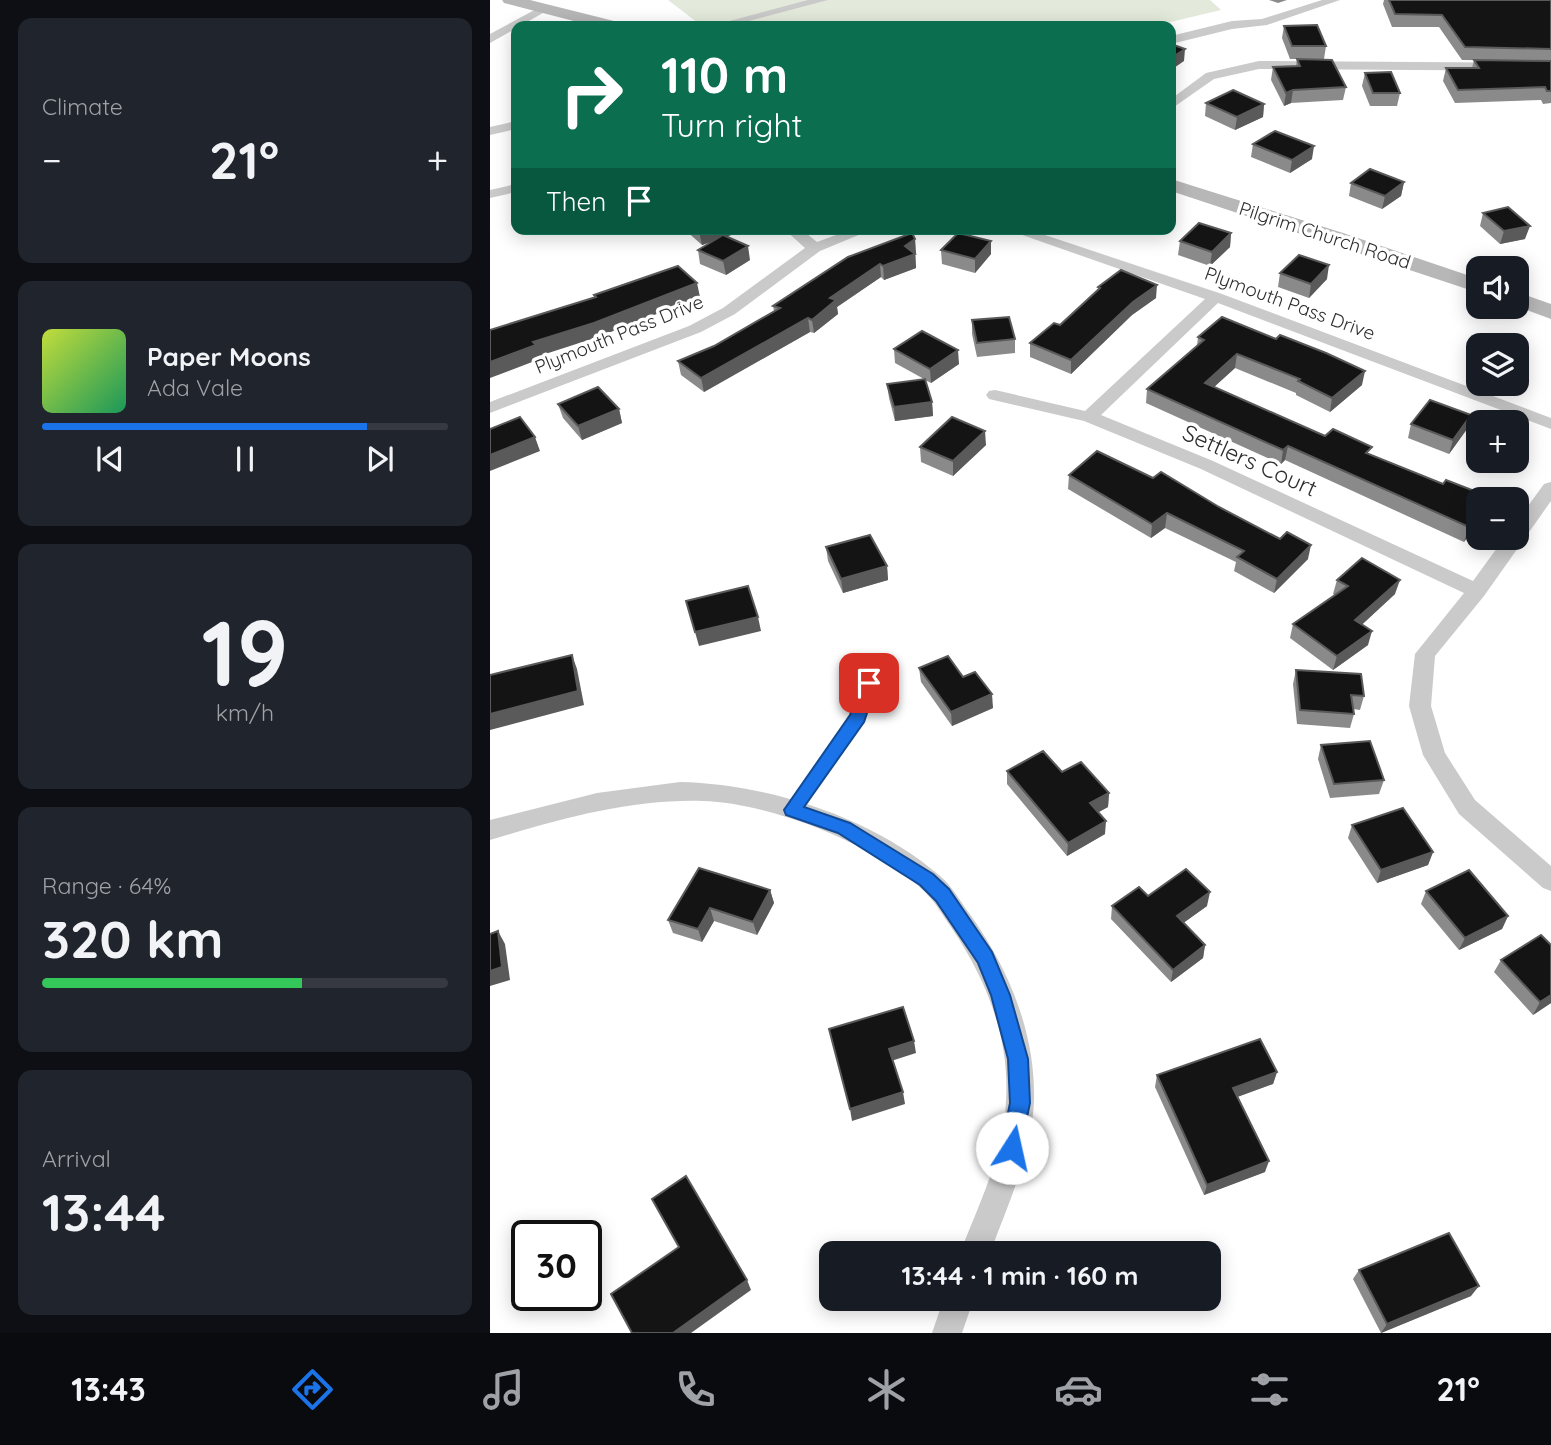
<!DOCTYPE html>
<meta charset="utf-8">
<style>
body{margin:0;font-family:Quicksand,sans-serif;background:#20242c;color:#f1f3f6;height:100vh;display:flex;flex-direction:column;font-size:26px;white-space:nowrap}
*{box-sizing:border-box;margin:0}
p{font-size:23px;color:#9ea1a6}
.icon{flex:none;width:38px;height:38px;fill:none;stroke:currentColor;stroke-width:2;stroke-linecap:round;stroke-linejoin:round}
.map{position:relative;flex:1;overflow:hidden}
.details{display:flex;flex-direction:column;gap:18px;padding:18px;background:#0d0f14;width:490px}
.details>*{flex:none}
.top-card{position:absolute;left:21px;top:21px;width:665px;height:214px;border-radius:14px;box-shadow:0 4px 18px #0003;background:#0b6e4f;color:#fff;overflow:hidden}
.tools{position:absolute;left:976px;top:256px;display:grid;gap:14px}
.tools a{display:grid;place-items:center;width:63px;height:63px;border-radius:14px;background:#171b24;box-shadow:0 4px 18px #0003;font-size:35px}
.speed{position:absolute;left:21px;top:1220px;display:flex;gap:14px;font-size:35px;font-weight:700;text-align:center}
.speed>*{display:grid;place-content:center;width:91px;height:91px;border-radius:50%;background:#171b24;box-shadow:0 4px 18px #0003;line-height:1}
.speed .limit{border:4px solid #111;border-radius:10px;background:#fff;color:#111}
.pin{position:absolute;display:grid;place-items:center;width:60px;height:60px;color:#fff;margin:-30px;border-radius:14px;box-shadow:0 4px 10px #0006}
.me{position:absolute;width:77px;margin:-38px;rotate:10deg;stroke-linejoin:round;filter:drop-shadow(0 0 5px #0008)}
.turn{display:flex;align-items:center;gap:24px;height:147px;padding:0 35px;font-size:32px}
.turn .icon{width:91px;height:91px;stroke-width:2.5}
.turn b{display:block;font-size:49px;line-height:60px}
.then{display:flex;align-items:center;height:66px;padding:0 35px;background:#0003;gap:14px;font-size:26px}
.big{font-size:52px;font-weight:700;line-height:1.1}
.details .tile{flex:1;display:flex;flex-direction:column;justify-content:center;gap:10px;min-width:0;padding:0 24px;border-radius:14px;background:#20242c}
.details .dial{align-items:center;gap:0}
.dial b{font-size:91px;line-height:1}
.song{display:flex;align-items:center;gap:21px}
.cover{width:84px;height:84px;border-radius:10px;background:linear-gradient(135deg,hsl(70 70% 55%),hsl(150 70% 35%))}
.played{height:7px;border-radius:4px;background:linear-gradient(90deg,#1a73e8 80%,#363941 80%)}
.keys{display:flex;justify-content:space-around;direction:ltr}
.heat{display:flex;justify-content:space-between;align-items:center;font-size:38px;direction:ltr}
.charge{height:10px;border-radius:5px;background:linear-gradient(90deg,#34c759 64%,#363941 0)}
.trip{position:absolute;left:329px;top:1241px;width:402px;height:70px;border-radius:14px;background:#171b24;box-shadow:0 4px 18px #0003;font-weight:700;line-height:70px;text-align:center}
.tab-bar{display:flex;height:112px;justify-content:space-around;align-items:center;background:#090b0e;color:#9ea1a6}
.tab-bar .icon{width:49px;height:49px}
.tab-bar .on{color:#1a73e8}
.tab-bar b{font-size:32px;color:#f1f3f6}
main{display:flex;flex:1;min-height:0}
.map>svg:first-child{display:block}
.green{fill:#e3eadb}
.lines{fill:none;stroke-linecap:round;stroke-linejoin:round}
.lane{fill:#cacaca;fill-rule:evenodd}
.street{fill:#cacaca;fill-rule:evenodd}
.secondary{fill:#b7b7b7;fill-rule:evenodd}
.wall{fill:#8a8a8a}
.shaded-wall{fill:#5a5a5a}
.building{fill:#141414;stroke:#5a5a5a;stroke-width:2}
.route{fill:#1a73e8;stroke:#114b97;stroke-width:2}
.labels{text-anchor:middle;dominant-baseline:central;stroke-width:7;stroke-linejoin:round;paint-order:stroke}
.far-street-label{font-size:19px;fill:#2d2d2d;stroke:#fff}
.street-label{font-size:23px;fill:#2d2d2d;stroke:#fff}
</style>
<main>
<section class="details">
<div class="tile"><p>Climate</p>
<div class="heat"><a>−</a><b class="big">21°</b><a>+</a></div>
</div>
<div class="tile">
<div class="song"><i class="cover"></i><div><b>Paper Moons</b><p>Ada Vale</p></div></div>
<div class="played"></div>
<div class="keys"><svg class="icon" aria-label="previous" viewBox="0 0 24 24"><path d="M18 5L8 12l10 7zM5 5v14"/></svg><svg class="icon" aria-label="pause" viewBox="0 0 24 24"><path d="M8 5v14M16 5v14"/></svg><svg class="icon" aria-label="next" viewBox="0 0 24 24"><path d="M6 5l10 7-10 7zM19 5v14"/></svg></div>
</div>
<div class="tile dial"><b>19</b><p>km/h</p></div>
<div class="tile"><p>Range · 64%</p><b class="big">320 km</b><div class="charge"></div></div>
<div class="tile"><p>Arrival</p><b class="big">13:44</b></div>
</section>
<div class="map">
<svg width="1061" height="1333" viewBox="0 0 1061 1333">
<rect width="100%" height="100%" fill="#fff"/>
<path class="green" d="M 178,0 L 720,0 L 731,10 L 664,26 L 212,26 Z"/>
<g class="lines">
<path class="lane" d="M 379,679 L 383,680 L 384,683 L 372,720 L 306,813 L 302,815 L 298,813 L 296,810 L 298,807 L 363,716 L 375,680 Z"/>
<g class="street">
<path d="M 318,0 L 338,0 L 240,26 L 221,26 Z"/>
<path d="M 832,0 L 850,0 L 777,25 L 742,29 L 681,44 L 681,36 L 742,21 L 772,19 Z"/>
<path d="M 50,7 L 60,9 L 0,43 L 0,34 Z"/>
<path d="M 769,61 L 1061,63 L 1061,71 L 769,69 L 724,79 L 681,109 L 681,99 L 716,73 Z"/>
<path d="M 26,121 L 26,129 L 0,135 L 0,127 Z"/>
<path d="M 26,184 L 26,192 L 0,198 L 0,190 Z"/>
<path d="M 294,229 L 311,229 L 327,242 L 362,229 L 383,229 L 330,251 L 245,314 L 211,332 L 0,413 L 0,402 L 199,326 L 233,308 L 315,248 Z"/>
<path d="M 515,229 L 537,229 L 732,294 L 1061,418 L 1061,429 L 728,303 L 611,415 L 723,461 L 983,581 L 1015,537 L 1027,537 L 1027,521 L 1054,484 L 1061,482 L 1061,501 L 994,596 L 945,656 L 941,706 L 955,753 L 985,800 L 1061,866 L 1061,891 L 1053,888 L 969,814 L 933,755 L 919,706 L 925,654 L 974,593 L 711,469 L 594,421 L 499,399 L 496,395 L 499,391 L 505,390 L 595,411 L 715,299 Z"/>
<path d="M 190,782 C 278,784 382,817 450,876 C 462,886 470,901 479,913 C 518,967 546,1033 544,1101 C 542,1154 518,1204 500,1253 L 470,1253 C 489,1204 514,1154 516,1101 C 520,1037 496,979 461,927 C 453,916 446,903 436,893 C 387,845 281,803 213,801 C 140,799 70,819 0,840 L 0,820 L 107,793 Z"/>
<path d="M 454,1298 L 484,1298 L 472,1333 L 442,1333 Z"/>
</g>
<g class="secondary">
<path d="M 12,0 L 40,0 L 128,22 L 130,26 L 103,26 L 14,3 Z"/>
<path d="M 681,179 L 853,233 L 989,279 L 989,293 L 681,191 Z"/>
<path d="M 1027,292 L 1061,304 L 1061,319 L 1026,306 Z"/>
</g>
</g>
<g class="wall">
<path d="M 779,0 L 797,0 L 788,3 Z"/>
<path d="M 894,0 L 1061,0 L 1061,103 L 1053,104 L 1051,100 L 965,103 L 953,81 L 956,68 L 982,68 L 984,60 L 1047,61 L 972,60 L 949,27 L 902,27 L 893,4 Z"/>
<path d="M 794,26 L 836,46 L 834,59 L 800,59 L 792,38 Z"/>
<path d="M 807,59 L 856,87 L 853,100 L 801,103 L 794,106 L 781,80 L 783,67 L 806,66 Z"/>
<path d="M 875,73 L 910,93 L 907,106 L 880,106 L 872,86 Z"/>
<path d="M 716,103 L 774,104 L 773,117 L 745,130 L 715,116 Z"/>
<path d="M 763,144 L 822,159 L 800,173 L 761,157 Z"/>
<path d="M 914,182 L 911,196 L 892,209 L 859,196 L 861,183 Z"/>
<path d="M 993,213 L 1035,239 L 1010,244 L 990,226 Z"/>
<path d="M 194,229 L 240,229 L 241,235 L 236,237 L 260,260 L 236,275 L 210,264 L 208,250 L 223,241 L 212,245 Z"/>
<path d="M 609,229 L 636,229 L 630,235 Z"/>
<path d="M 741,233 L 740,247 L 720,266 L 688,255 L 690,241 Z"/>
<path d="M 425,239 L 426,268 L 394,280 L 391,277 L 347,307 L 348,314 L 324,333 L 320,332 L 214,392 L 191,375 L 188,361 L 224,346 L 284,311 L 283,306 Z"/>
<path d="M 451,250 L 501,254 L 485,273 L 452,264 Z"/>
<path d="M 790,273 L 837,279 L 819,298 L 788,287 Z"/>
<path d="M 608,287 L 666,298 L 642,315 L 581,374 L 540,357 L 540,343 L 570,325 L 608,290 Z"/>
<path d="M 482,320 L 525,339 L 525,353 L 487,357 L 482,334 Z"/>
<path d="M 708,337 L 872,385 L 840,412 L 806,395 L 806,393 L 745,368 L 724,387 L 835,436 L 989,499 L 989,521 L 974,542 L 795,460 L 791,464 L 656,403 L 657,389 L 707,346 Z"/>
<path d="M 404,349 L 469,364 L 441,383 L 435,380 L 442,402 L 443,416 L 405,421 L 399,398 L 397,384 L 434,379 L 405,363 Z"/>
<path d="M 68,404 L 129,409 L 132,423 L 92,440 L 73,418 Z"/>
<path d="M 921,424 L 977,429 L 959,454 L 918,438 Z"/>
<path d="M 496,445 L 463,476 L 431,462 L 430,447 Z"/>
<path d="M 579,475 L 663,478 L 729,507 L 818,559 L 784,593 L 744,571 L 746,562 L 675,528 L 661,538 L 578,489 Z"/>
<path d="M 336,547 L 397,566 L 398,580 L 353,593 L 338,561 Z"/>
<path d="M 847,580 L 905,594 L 872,624 L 878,645 L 843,670 L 800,638 L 803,624 L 845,595 L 843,594 Z"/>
<path d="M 429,668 L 473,677 L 503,708 L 462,726 L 431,682 Z"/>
<path d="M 806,670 L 874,696 L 870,710 L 863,709 L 864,714 L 860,728 L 807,724 L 803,684 Z"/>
<path d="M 831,745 L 894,780 L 889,794 L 840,798 L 828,759 Z"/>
<path d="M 517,771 L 572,772 L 619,793 L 618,807 L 608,812 L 615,834 L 577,856 L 517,784 Z"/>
<path d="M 862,825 L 943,852 L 938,865 L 887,883 L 858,838 Z"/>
<path d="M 280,890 L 284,903 L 267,935 L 224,921 L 212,942 L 183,933 L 178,920 Z"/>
<path d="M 936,891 L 1018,916 L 1012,929 L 969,950 L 931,904 Z"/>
<path d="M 658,896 L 717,906 L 693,923 L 715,945 L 713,958 L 681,982 L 621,919 L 622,906 Z"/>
<path d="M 1061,945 L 1061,1003 L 1043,1015 L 1004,972 L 1011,960 Z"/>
<path d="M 787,1072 L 783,1084 L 747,1097 L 775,1172 L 714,1195 L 665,1087 L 667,1075 Z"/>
<path d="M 869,1270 L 981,1296 L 891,1333 L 863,1279 Z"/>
</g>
<g class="shaded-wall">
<path d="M 695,49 L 694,61 L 681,70 L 681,58 Z"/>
<path d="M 803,90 L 801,103 L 794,106 L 796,93 Z"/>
<path d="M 774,104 L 773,117 L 745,130 L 747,117 Z"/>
<path d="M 824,146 L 822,159 L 800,173 L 802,160 Z"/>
<path d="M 914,182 L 911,196 L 892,209 L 895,196 Z"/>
<path d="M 1040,226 L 1035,239 L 1010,244 L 1014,231 Z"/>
<path d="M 215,229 L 240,229 L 241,235 L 212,245 L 209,231 Z"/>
<path d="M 630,229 L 636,229 L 630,235 Z"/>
<path d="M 741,233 L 740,247 L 720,266 L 722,252 Z"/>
<path d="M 425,239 L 426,253 L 424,255 L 425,254 L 426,268 L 394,280 L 393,266 L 415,246 Z"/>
<path d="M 501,241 L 501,254 L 485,273 L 485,259 Z"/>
<path d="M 258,246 L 260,260 L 236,275 L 233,261 Z"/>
<path d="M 390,264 L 391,277 L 347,307 L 348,314 L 324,333 L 322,320 L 340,298 Z"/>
<path d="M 839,265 L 837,279 L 819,298 L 821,284 Z"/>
<path d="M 207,283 L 210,297 L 108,337 L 49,356 L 50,359 L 0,378 L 0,362 L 43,342 Z"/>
<path d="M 667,285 L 666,298 L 642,315 L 581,374 L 581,360 L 643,302 Z"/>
<path d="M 318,318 L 320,332 L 214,392 L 211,378 Z"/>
<path d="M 468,350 L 469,364 L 441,383 L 440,369 Z"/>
<path d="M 747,354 L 745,368 L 713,397 L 715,383 Z"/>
<path d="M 875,371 L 872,385 L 840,412 L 842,398 Z"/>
<path d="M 442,402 L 443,416 L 405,421 L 404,407 Z"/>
<path d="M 129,409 L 132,423 L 92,440 L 88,426 Z"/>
<path d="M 981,415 L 977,429 L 959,454 L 963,440 Z"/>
<path d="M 495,431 L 496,445 L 463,476 L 463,461 Z"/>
<path d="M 45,437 L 50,451 L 0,471 L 0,455 Z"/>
<path d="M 798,446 L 795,460 L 791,464 L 793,450 Z"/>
<path d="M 677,513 L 675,528 L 661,538 L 662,524 Z"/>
<path d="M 989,513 L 989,521 L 974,542 L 979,527 Z"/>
<path d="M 821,545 L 818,559 L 784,593 L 787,579 Z"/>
<path d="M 397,566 L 398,580 L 353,593 L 351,579 Z"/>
<path d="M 910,580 L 905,594 L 862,634 L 865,620 Z"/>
<path d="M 268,617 L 271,631 L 209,646 L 205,632 Z"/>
<path d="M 882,631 L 878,645 L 843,670 L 847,656 Z"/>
<path d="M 82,655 L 87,669 L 94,705 L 0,730 L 0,714 Z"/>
<path d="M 502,694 L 503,708 L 462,726 L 461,712 Z"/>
<path d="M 619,793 L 618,807 L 600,817 L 600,803 Z"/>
<path d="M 616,821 L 615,834 L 577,856 L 578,843 Z"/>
<path d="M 943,852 L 938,865 L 887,883 L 891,870 Z"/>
<path d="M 280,890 L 284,903 L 267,935 L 263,922 Z"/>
<path d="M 720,892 L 717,906 L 685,929 L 687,916 Z"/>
<path d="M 220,908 L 224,921 L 212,942 L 208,929 Z"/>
<path d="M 1018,916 L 1012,929 L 969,950 L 975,938 Z"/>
<path d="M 8,931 L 15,944 L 20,980 L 0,986 L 0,971 Z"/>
<path d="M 715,945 L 713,958 L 681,982 L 683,970 Z"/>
<path d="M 1061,995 L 1061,1003 L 1043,1015 L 1050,1002 Z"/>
<path d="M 424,1041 L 426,1053 L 401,1061 L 399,1049 Z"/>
<path d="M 787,1072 L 783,1084 L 739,1100 L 743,1088 Z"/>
<path d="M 413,1092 L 415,1104 L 362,1121 L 360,1109 Z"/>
<path d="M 779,1161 L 775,1172 L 714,1195 L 717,1185 Z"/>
<path d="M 257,1280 L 261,1290 L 201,1333 L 183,1333 Z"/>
<path d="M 989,1286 L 981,1296 L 891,1333 L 897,1324 Z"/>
</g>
<g class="building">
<path d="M 899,0 L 1061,0 L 1061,49 L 975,47 L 952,15 L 905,14 Z"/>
<path d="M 827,25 L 836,46 L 802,46 L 794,26 Z"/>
<path d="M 681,44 L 695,49 L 681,58 Z"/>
<path d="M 807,59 L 842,60 L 856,87 L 803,90 L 796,93 L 783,67 L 810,66 Z"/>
<path d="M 984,60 L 1061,61 L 1061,91 L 1057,91 L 1055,87 L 968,90 L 956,68 L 989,68 Z"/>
<path d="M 901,72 L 910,93 L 883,93 L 875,73 Z"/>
<path d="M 743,90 L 774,104 L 747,117 L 716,103 Z"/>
<path d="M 785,131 L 824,146 L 802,160 L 763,144 Z"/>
<path d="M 880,169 L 914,182 L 895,196 L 861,183 Z"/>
<path d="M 1018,207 L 1040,226 L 1014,231 L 993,213 Z"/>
<path d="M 709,223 L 741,233 L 722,252 L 690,241 Z"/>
<path d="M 422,233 L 425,239 L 415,246 L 425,254 L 393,266 L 390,264 L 340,298 L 346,300 L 322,320 L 318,318 L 211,378 L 188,361 L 224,346 L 290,308 L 283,306 L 358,257 Z"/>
<path d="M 468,233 L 501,241 L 485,259 L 451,250 Z"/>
<path d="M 233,235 L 258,246 L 233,261 L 208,250 Z"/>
<path d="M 809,255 L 839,265 L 821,284 L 790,273 Z"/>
<path d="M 188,266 L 207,283 L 104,323 L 43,342 L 46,345 L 0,362 L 0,330 L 106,297 L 104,295 Z"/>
<path d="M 631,270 L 667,285 L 643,302 L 581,360 L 540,343 L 564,323 L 570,325 L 610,288 L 608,287 Z"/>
<path d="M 519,317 L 525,339 L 487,343 L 482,320 Z"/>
<path d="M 732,317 L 786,339 L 790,335 L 836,353 L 875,371 L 842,398 L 808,381 L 810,379 L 747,354 L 715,383 L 835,436 L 843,429 L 882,447 L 876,453 L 953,484 L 956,480 L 1000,497 L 999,499 L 989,499 L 989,513 L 979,527 L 798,446 L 793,450 L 657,389 L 714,340 L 708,337 Z"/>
<path d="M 432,331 L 468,350 L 440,369 L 404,349 Z"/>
<path d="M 435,379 L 442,402 L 404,407 L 397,384 Z"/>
<path d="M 108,387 L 129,409 L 88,426 L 68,404 Z"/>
<path d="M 940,400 L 981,415 L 963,440 L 921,424 Z"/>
<path d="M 30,417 L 45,437 L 0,455 L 0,429 Z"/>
<path d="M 462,417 L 495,431 L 463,461 L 430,447 Z"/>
<path d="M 607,451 L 663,478 L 671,472 L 729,507 L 790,539 L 797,532 L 821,545 L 787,579 L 747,557 L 754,551 L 677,513 L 662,524 L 579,475 Z"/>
<path d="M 380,535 L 397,566 L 351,579 L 336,547 Z"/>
<path d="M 872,558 L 910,580 L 865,620 L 882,631 L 847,656 L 803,624 L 858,586 L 847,580 Z"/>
<path d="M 258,586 L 268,617 L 205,632 L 196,601 Z"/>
<path d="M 82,655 L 88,691 L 0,714 L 0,675 Z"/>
<path d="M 458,656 L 473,677 L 485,672 L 502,694 L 461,712 L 429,668 Z"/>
<path d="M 806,670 L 871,674 L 874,696 L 861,695 L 864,714 L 810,710 Z"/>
<path d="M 880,741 L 894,780 L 844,784 L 831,745 Z"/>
<path d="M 553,751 L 572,772 L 591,762 L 619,793 L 600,803 L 616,821 L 578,843 L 517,771 Z"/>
<path d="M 913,808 L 943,852 L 891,870 L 862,825 Z"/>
<path d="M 209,868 L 280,890 L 263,922 L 220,908 L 208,929 L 178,920 Z"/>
<path d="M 696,869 L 720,892 L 687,916 L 715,945 L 683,970 L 622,906 L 649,887 L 658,896 Z"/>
<path d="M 979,870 L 1018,916 L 975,938 L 936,891 Z"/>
<path d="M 8,931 L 12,967 L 0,971 L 0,934 Z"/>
<path d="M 1051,935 L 1061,945 L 1061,995 L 1050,1002 L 1011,960 Z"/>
<path d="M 413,1007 L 424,1041 L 399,1049 L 413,1092 L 360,1109 L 339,1029 Z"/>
<path d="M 770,1039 L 787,1072 L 743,1088 L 779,1161 L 717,1185 L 667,1075 Z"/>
<path d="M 196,1176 L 257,1280 L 183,1333 L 142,1333 L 121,1294 L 189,1247 L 162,1199 Z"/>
<path d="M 959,1233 L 989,1286 L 897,1324 L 869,1270 Z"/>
</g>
<path class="route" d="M 379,677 L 387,683 L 374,722 L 314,807 L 360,823 L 443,874 L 459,889 L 502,952 L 520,995 L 538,1059 L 540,1103 L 529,1155 L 522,1159 L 514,1155 L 511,1148 L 520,1103 L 518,1059 L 501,995 L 488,963 L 446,901 L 430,885 L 348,833 L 296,815 L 294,810 L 360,715 L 371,683 Z"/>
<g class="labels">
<g class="far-street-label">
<text transform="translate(835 235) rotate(18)">Pilgrim Church Road</text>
<text transform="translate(800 303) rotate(20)">Plymouth Pass Drive</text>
<text transform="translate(129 334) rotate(-22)">Plymouth Pass Drive</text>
</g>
<g class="street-label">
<text transform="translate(760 460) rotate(24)">Settlers Court</text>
</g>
</g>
</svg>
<div class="tools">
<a><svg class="icon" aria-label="sound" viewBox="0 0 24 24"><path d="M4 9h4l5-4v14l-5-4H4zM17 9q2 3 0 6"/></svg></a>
<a><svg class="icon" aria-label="layers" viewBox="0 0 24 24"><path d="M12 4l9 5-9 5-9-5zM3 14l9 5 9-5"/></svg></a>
<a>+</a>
<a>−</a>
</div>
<div class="speed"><div class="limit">30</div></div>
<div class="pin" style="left:379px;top:683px;background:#d93025"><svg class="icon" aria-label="arrive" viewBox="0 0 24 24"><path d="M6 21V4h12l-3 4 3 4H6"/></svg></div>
<svg class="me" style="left:522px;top:1148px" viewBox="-20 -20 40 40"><circle r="19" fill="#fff"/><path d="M0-13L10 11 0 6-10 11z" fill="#1a73e8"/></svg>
<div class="trip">13:44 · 1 min · 160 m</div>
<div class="top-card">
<div class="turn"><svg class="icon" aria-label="right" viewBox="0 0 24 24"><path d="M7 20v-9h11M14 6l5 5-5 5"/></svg><div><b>110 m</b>Turn right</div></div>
<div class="then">Then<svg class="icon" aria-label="arrive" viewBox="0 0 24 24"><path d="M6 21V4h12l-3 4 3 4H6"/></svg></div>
</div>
</div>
</main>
<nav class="tab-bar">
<b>13:43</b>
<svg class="icon on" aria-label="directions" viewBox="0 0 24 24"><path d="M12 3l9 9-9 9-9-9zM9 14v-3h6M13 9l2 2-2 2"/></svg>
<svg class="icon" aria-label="music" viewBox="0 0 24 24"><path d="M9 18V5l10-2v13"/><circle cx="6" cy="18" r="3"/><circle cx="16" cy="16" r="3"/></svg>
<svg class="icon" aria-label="phone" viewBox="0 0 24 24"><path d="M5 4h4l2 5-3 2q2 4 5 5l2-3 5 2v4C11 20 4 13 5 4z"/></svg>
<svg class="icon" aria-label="climate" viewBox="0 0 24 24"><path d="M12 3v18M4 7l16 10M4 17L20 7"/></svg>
<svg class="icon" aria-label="car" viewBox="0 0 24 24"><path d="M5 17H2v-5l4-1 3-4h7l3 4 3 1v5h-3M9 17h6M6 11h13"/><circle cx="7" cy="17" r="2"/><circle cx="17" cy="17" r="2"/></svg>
<svg class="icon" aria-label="filters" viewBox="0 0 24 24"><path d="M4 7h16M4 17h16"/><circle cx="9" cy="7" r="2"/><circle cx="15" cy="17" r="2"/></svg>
<b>21°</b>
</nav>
